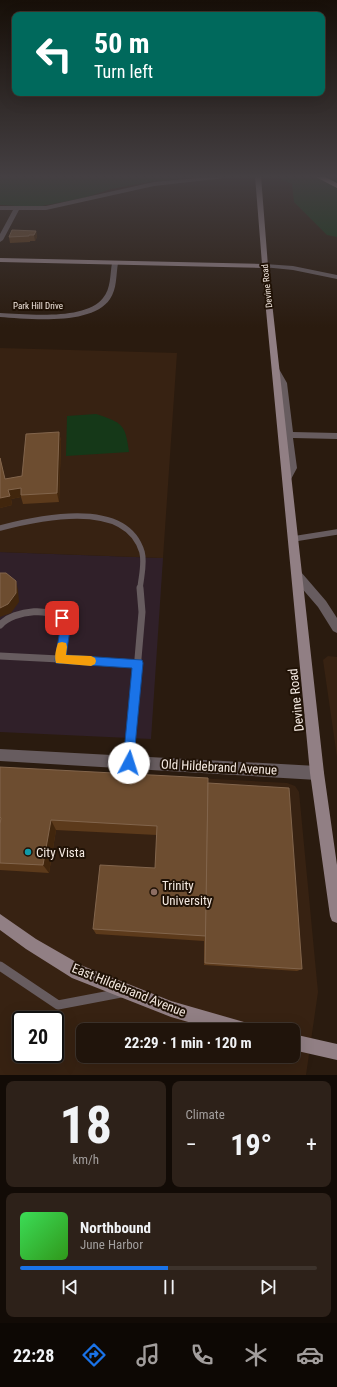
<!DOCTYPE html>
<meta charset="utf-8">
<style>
body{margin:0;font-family:"Roboto Condensed",sans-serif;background:#2d2119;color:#f1f3f6;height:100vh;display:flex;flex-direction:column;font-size:15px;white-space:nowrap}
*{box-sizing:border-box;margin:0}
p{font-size:13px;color:#a29e9d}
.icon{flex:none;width:22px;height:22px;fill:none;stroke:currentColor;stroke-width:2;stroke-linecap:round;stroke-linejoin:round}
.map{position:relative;height:1075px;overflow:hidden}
.drawer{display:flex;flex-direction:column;gap:6px;padding:6px;background:#120b06;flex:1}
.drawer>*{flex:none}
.top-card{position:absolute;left:12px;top:12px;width:313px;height:84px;border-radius:8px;box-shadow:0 4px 16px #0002,0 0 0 1px #3d332c;background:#00695c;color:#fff;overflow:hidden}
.speed{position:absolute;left:12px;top:1011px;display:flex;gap:8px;font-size:20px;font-weight:700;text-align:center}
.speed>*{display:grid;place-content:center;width:52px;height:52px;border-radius:50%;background:#20140b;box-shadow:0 4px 16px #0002,0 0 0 1px #3d332c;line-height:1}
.speed .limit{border:2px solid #111;border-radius:6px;background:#fff;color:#111}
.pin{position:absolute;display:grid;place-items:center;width:34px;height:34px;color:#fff;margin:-17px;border-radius:8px;box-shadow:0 2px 6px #0006}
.me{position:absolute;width:44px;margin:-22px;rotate:5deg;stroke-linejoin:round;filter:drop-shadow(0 0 3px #0008)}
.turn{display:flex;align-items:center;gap:14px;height:84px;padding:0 16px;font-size:18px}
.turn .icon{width:52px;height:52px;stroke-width:2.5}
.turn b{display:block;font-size:28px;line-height:34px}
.big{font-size:30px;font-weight:700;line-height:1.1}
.drawer .widget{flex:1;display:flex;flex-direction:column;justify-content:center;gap:6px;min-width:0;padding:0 14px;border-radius:8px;background:#2d2119}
.drawer .dial{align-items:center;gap:0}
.dial b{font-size:52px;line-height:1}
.song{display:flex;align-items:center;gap:12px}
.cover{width:48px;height:48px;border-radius:6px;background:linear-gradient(135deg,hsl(130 70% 55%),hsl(110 70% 35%))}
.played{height:4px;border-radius:2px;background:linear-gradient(90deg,#1a73e8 50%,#3d332c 50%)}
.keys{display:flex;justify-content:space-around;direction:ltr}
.heat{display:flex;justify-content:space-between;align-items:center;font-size:22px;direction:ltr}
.drawer .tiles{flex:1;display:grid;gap:6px;grid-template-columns:1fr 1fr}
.widget:last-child{grid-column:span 2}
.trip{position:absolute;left:76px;top:1023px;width:224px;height:40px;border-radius:8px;background:#20140b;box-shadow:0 4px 16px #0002,0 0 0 1px #3d332c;font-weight:700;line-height:40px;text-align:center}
.menu{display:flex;height:64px;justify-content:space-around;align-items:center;background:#0d0804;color:#a29e9d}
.menu .icon{width:28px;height:28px}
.menu .on{color:#1a73e8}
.menu b{font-size:18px;color:#f1f3f6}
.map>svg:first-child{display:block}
.industrial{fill:#302029}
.built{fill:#372212;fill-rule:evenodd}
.green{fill:#153818}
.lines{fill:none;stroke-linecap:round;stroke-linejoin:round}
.lane-far2{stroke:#675c5f;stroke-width:5.5}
.lane-far1{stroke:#675c5f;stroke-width:7}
.lane{stroke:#675c5f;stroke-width:9}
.street{fill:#675c5f;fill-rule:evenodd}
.secondary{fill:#917f84;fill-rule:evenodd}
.highway{fill:#ceb3ba;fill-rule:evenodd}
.wall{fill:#5c3a1b}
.shaded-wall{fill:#41260d}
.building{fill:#6d4d30;stroke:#82654c}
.route{fill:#1a73e8;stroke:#114b97}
.slow{fill:#f59e0b}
.culture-dot{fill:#0f9aa8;stroke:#201206;stroke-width:1.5}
.education-dot{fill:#8d6e63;stroke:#201206;stroke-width:1.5}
.labels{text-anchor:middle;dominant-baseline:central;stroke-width:4;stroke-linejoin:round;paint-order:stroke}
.far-street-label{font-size:9px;fill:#f4e9e1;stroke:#201206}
.near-street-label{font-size:13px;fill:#f4e9e1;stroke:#201206}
.near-poi-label{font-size:13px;fill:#f4e9e1;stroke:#201206;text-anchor:start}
</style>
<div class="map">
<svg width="337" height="1075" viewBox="0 0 337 1075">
<rect width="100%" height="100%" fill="#2a1b0f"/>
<path class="industrial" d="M 0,552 L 163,558 L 151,739 L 0,732 Z"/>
<g class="built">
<path d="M 0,348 L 177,353 L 163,558 L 0,552 Z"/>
<path d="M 328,656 L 337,657 L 337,757 L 323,660 Z"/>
<path d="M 0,767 L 287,783 L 295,786 L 299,792 L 318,992 L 306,1075 L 0,1075 ZM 21,1020 L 55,1020 L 55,1054 L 21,1054 ZM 83,1030 L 293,1030 L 293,1056 L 83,1056 Z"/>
</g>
<g class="green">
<path d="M 0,176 L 213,176 L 155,181 L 111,189 L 84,198 L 47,205 L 36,207 L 0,205 Z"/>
<path d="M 273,176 L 337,176 L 337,237 L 327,235 L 294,202 L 292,184 Z"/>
<path d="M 96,414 C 123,423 125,424 129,452 L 66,456 L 67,416 Z"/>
</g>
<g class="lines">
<g class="lane-far2">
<path d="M 0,528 C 38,518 126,498 142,552 C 145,564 141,577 140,589"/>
<path d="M 293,539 L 337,532"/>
</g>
<g class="lane-far1">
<path d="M 0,625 C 14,610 54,605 66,624 L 60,660"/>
<path d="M 0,656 L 138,663"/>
<path d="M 129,763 L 142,612 L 140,588"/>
</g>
<path class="lane" d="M 0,966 L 58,1005 L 121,993"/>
<g class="street">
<path d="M 220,176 L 242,176 L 154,186 L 46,210 L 19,210 L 3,240 L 0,242 L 0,234 L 13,210 L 0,210 L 0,206 L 46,206 L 154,182 Z"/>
<path d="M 115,261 L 118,263 C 116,275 117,289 110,299 C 92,326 28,319 0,317 L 0,313 C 26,314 85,321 103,298 C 111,289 110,274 112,263 Z"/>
<path d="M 265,264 L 293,266 L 337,275 L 337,279 L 293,270 L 263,267 L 262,266 Z"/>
<path d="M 273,369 L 279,369 L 287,383 L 293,432 L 337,433 L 337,439 L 293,438 L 297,468 L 290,481 L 287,482 L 282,479 L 287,468 L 279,383 L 272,371 Z"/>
<path d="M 297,571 L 301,572 L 326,601 L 337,618 L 337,633 L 333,631 L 318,607 L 293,578 L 292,575 L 293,572 Z"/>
<path d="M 0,749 L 317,766 L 322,768 L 324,773 L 322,778 L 317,780 L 0,761 Z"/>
</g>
<g class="secondary">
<path d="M 255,176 L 261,176 L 268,266 L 324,773 L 337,865 L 337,923 L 332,921 L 330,916 L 310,773 L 262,268 L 0,262 L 0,258 L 262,264 Z"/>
<path d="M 0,914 L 36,939 L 83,966 L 171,1001 L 244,1022 L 250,1024 L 252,1030 L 216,1030 L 171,1017 L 72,978 L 26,949 L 0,930 Z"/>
<path d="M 293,1034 L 337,1044 L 337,1060 L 293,1050 Z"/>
</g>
<path class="highway" d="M 314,176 L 323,176 L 337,183 L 337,188 Z"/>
</g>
<g class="wall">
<path d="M 36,231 L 37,237 L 35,241 L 30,241 L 30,242 L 10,243 L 9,237 Z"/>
<path d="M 59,432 L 61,441 L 59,502 L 23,504 L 21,497 L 11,499 L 12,505 L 0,508 L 0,457 L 5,479 L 22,476 Z"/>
<path d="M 0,767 L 208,783 L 302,969 L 297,971 L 204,965 L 204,941 L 96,934 L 93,929 L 155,868 L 157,835 L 56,830 L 49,873 L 0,870 Z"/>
</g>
<g class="shaded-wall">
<path d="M 36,231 L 37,237 L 35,241 L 34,235 Z"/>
<path d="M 59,432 L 61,441 L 59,502 L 57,493 Z"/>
<path d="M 21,488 L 21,497 L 11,499 L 12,505 L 0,508 L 0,498 L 8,490 Z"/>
<path d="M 16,581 L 18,590 L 19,602 L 11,613 L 0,617 L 0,608 Z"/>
<path d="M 51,820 L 56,830 L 49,873 L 43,865 Z"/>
</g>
<g class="building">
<path d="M 12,230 L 36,231 L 34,235 L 29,235 L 29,236 L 9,237 Z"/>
<path d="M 59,432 L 57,493 L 21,495 L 21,488 L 8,490 L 10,496 L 0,498 L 0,458 L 5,479 L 22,476 L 26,434 Z"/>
<path d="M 0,573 L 6,573 L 16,581 L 16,593 L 8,604 L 0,608 Z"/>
<path d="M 0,767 L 208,778 L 206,936 L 93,929 L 100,865 L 155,868 L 157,826 L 51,820 L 43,865 L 0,863 L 0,824 L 1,818 L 0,817 Z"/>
<path d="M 208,783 L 289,788 L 302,969 L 205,963 Z"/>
</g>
<linearGradient id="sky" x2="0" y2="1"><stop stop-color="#170f08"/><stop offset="0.54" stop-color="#443f42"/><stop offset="1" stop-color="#443f42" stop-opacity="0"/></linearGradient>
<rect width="337" height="327" fill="url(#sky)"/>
<path class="route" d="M 62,613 L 66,615 L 71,624 L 66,655 L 142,660 L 143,663 L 133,767 L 129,768 L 125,767 L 123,763 L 132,668 L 56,663 L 55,660 L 61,624 L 57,618 Z"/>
<path class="slow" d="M 62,642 L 66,643 L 67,647 L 66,655 L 91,656 L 95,658 L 96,661 L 95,664 L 91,666 L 56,663 C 54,657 56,649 58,643 Z"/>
<circle class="culture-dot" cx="28" cy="852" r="4"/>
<circle class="education-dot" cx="154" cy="892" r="4"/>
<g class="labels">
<g class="far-street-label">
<text transform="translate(267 286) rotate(-96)">Devine Road</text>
<text x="38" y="306">Park Hill Drive</text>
</g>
<g class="near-street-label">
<text transform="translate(296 700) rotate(-96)">Devine Road</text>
<text transform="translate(219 767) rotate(3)">Old Hildebrand Avenue</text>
<text transform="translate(129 990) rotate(22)">East Hildebrand Avenue</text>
</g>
<g class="near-poi-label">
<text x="36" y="852">City Vista</text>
<text x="162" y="885">Trinity<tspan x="162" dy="15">University</tspan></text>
</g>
</g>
</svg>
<div class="speed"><div class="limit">20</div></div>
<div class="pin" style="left:62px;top:618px;background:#d93025"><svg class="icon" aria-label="arrive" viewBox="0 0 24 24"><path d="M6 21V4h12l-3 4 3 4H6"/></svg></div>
<svg class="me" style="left:129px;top:763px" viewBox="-20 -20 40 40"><circle r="19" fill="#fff"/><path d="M0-13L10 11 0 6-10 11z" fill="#1a73e8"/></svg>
<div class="trip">22:29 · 1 min · 120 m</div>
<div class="top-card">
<div class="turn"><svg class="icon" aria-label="left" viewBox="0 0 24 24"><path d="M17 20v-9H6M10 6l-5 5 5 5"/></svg><div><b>50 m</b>Turn left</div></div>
</div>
</div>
<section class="drawer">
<div class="tiles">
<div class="widget dial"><b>18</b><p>km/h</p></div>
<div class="widget"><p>Climate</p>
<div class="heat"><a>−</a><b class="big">19°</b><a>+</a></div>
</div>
<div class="widget">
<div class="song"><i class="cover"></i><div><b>Northbound</b><p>June Harbor</p></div></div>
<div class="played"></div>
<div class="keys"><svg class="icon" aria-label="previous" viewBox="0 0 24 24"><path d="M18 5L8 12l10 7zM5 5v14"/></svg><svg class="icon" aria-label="pause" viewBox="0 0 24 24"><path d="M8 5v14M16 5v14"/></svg><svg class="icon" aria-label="next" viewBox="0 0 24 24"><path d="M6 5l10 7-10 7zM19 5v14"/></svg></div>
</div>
</div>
</section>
<nav class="menu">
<b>22:28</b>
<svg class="icon on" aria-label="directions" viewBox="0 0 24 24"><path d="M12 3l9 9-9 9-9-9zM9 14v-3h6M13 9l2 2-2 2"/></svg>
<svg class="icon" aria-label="music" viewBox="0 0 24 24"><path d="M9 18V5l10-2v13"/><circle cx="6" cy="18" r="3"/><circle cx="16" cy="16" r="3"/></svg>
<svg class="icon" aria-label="phone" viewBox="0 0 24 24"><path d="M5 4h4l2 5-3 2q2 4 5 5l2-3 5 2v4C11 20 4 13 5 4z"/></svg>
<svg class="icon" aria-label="climate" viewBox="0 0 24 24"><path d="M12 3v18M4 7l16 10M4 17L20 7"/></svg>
<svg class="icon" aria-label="car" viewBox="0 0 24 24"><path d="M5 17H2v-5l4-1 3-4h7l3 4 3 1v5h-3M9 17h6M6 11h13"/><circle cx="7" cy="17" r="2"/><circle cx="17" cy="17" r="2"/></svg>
</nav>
